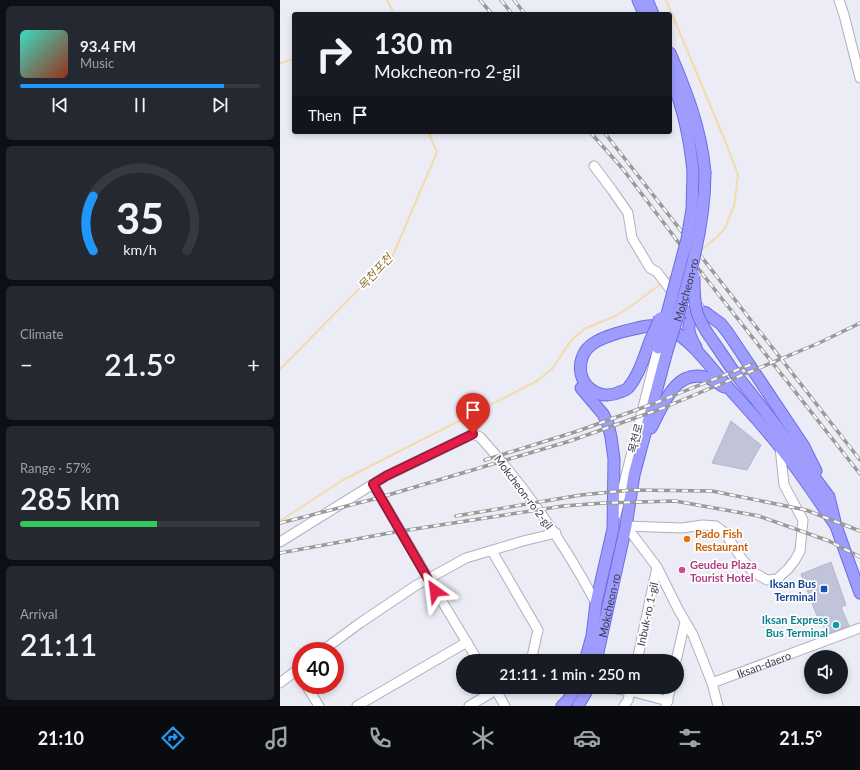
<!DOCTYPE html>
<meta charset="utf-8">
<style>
body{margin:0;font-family:Lato,"Noto Sans KR",sans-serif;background:#242831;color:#f1f3f6;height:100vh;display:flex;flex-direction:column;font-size:15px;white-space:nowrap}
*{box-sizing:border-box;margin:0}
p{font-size:13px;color:#9ea1a6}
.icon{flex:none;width:22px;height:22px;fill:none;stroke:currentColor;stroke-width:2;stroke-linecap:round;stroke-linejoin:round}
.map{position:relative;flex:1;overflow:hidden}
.sheet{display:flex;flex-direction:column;gap:6px;padding:6px;background:#0d0f14;width:280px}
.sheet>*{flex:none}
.banner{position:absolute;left:12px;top:12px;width:380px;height:122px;border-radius:4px;box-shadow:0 2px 6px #0003;background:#171b24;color:#f1f3f6;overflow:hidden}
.tools{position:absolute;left:524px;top:650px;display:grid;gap:8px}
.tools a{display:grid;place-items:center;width:44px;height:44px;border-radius:50%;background:#171b24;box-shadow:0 2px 6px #0003;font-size:20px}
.speed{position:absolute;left:12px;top:642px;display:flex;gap:8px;font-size:20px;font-weight:700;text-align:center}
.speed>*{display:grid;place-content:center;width:52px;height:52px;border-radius:50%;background:#171b24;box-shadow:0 2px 6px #0003;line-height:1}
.speed .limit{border:6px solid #d22;background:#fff;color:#111}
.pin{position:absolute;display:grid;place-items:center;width:34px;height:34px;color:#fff;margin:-41px -17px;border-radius:50% 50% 50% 0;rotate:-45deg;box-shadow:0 0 4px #0007}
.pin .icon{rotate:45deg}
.me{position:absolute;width:44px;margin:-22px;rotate:329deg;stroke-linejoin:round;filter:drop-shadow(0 0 3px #0008)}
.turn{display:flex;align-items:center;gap:14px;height:84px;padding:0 16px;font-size:18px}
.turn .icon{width:52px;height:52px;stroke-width:2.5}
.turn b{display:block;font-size:28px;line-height:34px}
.then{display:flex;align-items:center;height:38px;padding:0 16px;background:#0003;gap:8px;font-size:15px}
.big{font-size:30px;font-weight:600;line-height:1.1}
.sheet .card{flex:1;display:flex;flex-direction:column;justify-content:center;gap:6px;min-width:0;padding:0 14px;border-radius:6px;background:#242831}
.sheet .dial{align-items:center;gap:0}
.dial svg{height:104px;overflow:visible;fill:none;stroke:#363941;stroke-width:7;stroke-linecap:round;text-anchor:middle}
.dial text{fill:#f1f3f6;stroke:none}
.song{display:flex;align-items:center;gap:12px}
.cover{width:48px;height:48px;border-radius:6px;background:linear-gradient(135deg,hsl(170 70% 55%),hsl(10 70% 35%))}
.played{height:4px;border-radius:2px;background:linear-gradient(90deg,#2098f9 85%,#363941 85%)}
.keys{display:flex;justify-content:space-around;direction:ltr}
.heat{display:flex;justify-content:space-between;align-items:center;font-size:22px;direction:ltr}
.charge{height:6px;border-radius:3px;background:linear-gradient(90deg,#34c759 57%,#363941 0)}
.trip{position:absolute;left:176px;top:654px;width:228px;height:40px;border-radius:20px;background:#171b24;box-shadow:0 2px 6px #0003;font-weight:600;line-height:40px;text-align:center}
.menu{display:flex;height:64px;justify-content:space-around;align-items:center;background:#090b0e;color:#9ea1a6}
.menu .icon{width:28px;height:28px}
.menu .on{color:#2098f9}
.menu b{font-size:18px;color:#f1f3f6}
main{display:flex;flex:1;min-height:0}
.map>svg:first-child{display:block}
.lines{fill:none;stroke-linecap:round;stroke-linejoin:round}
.stream{stroke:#f1dcaa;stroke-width:2}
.building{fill:#c1c3d8;stroke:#b4b7d2}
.minor-casing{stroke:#aeafc2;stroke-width:11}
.major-casing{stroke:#6c6ce4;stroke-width:13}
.minor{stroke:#fff;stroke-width:9}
.major{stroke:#9e9dfe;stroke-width:11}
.rail-casing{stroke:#9a9a9a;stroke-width:3.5}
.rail{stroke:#fff;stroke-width:2;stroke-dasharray:6;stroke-linecap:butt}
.major-bridge-casing{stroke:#6c6ce4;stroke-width:13;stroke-linecap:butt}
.major-bridge{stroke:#9e9dfe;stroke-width:11}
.route-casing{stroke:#92132f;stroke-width:10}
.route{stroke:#e11d48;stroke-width:7}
.food-dot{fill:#e8710a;stroke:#fff;stroke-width:1.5}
.hotel-dot{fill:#d1479c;stroke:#fff;stroke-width:1.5}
.transit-dot{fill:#1a4fb4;stroke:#fff;stroke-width:1.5}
.culture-dot{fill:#0f9aa8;stroke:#fff;stroke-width:1.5}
.labels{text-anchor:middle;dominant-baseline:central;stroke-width:3.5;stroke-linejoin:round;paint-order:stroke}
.street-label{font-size:11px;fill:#393b4b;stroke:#fff}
.food-label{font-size:11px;font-weight:bold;fill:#c56008;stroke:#fff;text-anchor:start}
.hotel-label{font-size:11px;font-weight:bold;fill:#b23c85;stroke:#fff;text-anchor:start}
.transit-label{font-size:11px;font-weight:bold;fill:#164399;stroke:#fff;text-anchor:end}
.culture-label{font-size:11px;font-weight:bold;fill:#0d838f;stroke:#fff;text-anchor:end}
.water-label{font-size:12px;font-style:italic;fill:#8e7229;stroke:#fff}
</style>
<main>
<section class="sheet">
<div class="card">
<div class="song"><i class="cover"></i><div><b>93.4 FM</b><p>Music</p></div></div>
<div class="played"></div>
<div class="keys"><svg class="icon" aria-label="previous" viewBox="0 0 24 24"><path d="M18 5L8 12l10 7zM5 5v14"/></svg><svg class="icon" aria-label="pause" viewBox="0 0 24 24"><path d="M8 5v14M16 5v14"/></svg><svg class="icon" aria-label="next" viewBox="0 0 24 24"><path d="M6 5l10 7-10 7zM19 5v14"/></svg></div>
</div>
<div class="card dial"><svg viewBox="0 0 100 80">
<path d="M14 69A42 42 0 1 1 86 69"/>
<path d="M14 69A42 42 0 0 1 14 27" stroke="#2098f9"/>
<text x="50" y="56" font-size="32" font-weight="700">35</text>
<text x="50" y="72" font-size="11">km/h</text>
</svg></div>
<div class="card"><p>Climate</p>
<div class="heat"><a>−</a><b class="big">21.5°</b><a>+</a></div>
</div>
<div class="card"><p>Range · 57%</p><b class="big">285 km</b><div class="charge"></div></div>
<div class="card"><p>Arrival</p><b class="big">21:11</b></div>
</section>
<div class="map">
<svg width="580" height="706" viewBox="0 0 580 706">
<rect width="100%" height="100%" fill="#ececf6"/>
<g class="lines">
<g class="stream">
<path d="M 107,0 L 114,14"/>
<path d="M 386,0 L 446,143 L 458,175 L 454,206 L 445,228 L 437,237 L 419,252"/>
<path d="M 0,63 L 14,59"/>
<path d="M 386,280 L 393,274"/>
<path d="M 0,369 L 113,255 L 157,152 L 148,132"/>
<path d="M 0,521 L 63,480 L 257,381 L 272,369 L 290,342 L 304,329 L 333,317 L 347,309 L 382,283"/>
</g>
</g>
<g class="building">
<path d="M 451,421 L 481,445 L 467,470 L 432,463 Z"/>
<path d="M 551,562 L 566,605 L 561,607 L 569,626 L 547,634 L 539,615 L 537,616 L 521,574 Z"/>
</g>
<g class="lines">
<defs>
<g id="minor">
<path d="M 559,0 L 564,15 L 580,78"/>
<path d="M 314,166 L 332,190 L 348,213 L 352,238 L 370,268 L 377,272 L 390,289 L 419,307"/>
<path d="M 93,484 L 148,578 L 198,661"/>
<path d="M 336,515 L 378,348"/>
<path d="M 346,526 L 402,528 L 423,525 L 436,526 L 445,533 L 462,559 L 473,572 L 487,580 L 497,579 L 508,569 L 515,560 L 520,551 L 523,520 L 504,485 L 500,447"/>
<path d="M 346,526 L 377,567 L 398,609 L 413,635 L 432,683 L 438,706"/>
<path d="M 0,542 L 106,476 L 193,434 L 200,437 C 247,489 283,541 316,603"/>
<path d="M 212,551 L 258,630 L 251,661"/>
<path d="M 42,651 L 80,623 L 135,586 L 186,558 L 243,541 L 276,533"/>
<path d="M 357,661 L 377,567"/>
<path d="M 396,661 L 405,622"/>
<path d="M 0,683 L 21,667"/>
<path id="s1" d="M 432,683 L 580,628"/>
<path d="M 26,685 L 39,706"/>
<path d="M 214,687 L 225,706"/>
<path d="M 325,687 L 350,691 L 388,701"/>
<path d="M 386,705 L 391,687"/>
<path d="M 77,706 L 187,642"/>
<path d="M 189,706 L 221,687"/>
<path d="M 344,706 L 348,700 L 351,687"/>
</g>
<g id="major">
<path d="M 358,0 L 364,14"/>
<path d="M 367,0 L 373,14"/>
<path d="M 390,53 C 407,93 421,129 425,172"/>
<path d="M 390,75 C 403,107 410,138 413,172"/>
<path d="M 391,315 C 403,311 414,309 426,313"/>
<path d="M 370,341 C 364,357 359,375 348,388 C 346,390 343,391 340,392 C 317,403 294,382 302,358 C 306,343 325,337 338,333 C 350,330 374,322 385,327 C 405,334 427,362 440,378 C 460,401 481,423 500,447 C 520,472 538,499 556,526"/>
<path d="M 435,344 L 454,372 L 491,419 L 549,497 L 556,526 L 580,593"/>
<path d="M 416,347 C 406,331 404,317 426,313 L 441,324 L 448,333 L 523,445 L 536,471"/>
<path d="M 301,388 L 323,414 L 328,424 L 331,437 L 334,459 L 333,529 L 316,603 L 312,636 L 305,661"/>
<path d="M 371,428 C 383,406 394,370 425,377 C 432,378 438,384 444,387"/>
<path id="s2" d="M 316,661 L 346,526 L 354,475 L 387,351"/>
<path d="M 282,706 L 288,700 L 296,687"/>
<path d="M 298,706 L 309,687"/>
</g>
</defs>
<use href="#minor" class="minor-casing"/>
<use href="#major" class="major-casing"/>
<use href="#minor" class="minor"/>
<use href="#major" class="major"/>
<defs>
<g id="rail">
<path d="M 200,0 L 212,14"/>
<path d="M 221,0 L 232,14"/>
<path d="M 234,0 L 245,14"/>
<path d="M 310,132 L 342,168 L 424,276 L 580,474"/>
<path d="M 324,132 L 580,460"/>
<path d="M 205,460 L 298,431 L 370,405 L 472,364"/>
<path d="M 176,516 L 301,495 L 351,490 L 432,491 L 526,510 L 580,531"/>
<path d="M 0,523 L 98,498 L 290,441 L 383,408 L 539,343 L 580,323"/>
<path d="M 0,553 L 115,532 L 283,506 L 324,503 L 395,501 L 479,516 L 549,541 L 580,557"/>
</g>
</defs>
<use href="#rail" class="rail-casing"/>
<use href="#rail" class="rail"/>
<defs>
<g id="major-bridge">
<path d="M 414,276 C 414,309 415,317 435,344"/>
<path d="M 370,341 L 380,318"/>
<path d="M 378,348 L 407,239 L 412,209 L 413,172"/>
<path id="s3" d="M 387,351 C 405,293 425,234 425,172"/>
</g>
</defs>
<use href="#major-bridge" class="major-bridge-casing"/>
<use href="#major-bridge" class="major-bridge"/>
</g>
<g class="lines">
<defs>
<path id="route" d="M 155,591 L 93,484 L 106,476 L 193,434"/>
</defs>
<use href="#route" class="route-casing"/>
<use href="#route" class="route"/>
</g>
<circle class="food-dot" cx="407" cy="539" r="4"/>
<circle class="hotel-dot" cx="402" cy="570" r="4"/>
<rect class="transit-dot" x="540" y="585" width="8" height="8" rx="2"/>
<circle class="culture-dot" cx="556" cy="625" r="4"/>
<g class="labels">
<g class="street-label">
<text stroke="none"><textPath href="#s3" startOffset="64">Mokcheon-ro</textPath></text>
<text transform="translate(355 438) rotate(-76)">목천로</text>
<text transform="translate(244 492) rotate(53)">Mokcheon-ro 2-gil</text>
<text stroke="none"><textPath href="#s2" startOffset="57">Mokcheon-ro</textPath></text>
<text transform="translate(367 614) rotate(-78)">Inbuk-ro 1-gil</text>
<text stroke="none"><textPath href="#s1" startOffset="55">Iksan-daero</textPath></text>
</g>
<g class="food-label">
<text x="415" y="533">Pado Fish<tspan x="415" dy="13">Restaurant</tspan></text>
</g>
<g class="hotel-label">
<text x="410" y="564">Geudeu Plaza<tspan x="410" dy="13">Tourist Hotel</tspan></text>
</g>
<g class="transit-label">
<text x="536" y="583">Iksan Bus<tspan x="536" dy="13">Terminal</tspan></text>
</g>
<g class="culture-label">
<text x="548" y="619">Iksan Express<tspan x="548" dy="13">Bus Terminal</tspan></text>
</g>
<g class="water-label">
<text transform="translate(95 272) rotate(-47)">목천포천</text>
</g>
</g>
</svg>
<div class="tools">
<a><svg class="icon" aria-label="sound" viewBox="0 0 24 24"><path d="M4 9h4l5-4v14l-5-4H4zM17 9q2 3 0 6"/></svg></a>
</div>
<div class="speed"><div class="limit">40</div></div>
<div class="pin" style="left:193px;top:434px;background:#d93025"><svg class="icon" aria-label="arrive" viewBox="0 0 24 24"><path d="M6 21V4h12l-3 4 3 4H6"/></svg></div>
<svg class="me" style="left:155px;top:591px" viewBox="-20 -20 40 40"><path d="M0-17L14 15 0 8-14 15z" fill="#e11d48" stroke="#fff" stroke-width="4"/></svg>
<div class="trip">21:11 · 1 min · 250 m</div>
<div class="banner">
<div class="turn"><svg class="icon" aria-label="right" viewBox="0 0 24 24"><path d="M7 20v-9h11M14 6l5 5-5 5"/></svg><div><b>130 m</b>Mokcheon-ro 2-gil</div></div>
<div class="then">Then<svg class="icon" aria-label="arrive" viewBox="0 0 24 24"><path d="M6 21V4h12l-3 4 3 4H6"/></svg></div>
</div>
</div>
</main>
<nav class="menu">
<b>21:10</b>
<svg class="icon on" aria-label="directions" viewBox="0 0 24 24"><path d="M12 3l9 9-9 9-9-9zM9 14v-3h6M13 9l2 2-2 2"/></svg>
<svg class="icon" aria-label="music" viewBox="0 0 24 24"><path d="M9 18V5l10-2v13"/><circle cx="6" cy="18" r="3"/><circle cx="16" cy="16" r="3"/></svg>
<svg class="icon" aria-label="phone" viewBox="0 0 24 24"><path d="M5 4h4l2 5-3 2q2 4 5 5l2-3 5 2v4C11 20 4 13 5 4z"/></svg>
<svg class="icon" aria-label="climate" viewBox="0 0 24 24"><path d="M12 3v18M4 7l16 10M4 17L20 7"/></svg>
<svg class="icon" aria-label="car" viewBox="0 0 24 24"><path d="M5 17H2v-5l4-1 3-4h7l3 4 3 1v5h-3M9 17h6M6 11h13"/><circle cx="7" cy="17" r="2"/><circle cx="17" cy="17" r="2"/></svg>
<svg class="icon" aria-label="filters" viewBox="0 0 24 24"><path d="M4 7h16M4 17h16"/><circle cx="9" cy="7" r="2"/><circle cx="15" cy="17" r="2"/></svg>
<b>21.5°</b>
</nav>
